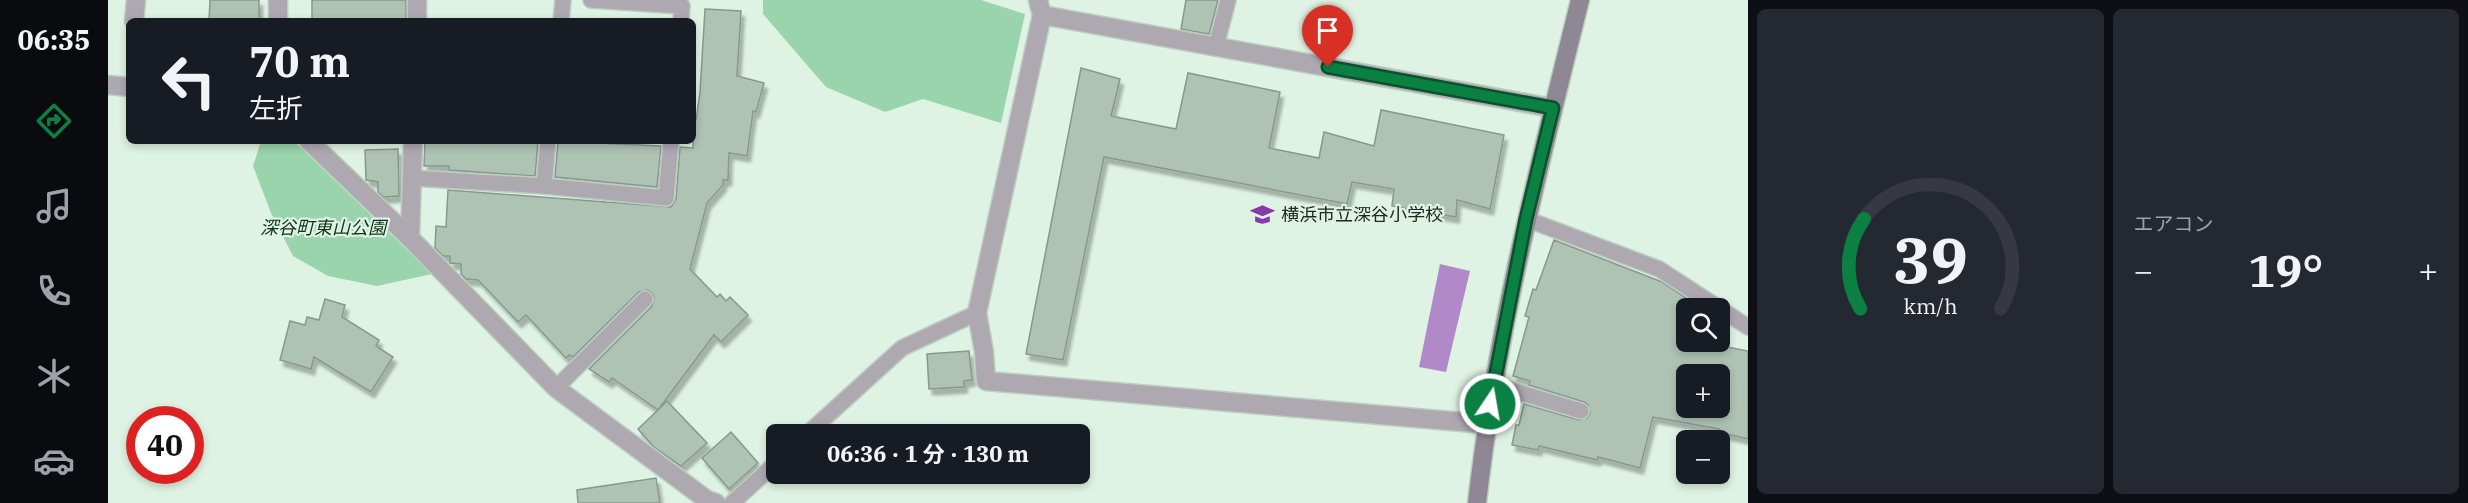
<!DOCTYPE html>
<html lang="ja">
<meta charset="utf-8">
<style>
body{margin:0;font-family:"IBM Plex Serif","Noto Sans JP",serif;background:#242831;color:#f1f3f6;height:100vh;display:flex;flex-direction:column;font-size:22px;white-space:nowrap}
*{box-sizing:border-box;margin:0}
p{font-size:20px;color:#9ea1a6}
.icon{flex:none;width:33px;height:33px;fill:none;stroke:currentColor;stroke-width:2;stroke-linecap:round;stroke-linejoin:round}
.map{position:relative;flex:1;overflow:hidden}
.side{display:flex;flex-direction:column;gap:9px;padding:9px;background:#0d0f14;width:720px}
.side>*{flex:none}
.top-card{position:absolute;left:18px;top:18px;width:570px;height:126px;border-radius:9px;box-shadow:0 3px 9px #0003;background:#171b24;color:#f1f3f6;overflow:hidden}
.tools{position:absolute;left:1568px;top:298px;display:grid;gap:12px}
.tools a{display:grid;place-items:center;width:54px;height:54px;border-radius:9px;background:#171b24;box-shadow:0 3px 9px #0003;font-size:30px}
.speed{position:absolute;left:18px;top:406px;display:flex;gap:12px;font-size:30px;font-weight:700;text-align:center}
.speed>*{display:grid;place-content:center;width:78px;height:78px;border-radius:50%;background:#171b24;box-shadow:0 3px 9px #0003;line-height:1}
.speed .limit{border:9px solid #d22;background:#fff;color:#111}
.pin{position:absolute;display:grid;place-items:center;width:51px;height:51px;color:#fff;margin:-62px -26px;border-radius:50% 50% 50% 0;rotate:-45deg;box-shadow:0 0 6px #0007}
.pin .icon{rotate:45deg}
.me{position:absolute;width:66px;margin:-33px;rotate:12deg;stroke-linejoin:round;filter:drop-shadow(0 0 4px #0008)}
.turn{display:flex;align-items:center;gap:21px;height:126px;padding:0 24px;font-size:27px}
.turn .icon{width:78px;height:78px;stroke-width:2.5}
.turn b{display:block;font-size:42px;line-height:51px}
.big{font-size:45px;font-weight:700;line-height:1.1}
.side .tile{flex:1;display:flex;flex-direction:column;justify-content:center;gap:9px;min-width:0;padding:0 21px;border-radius:9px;background:#242831}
.side .dial{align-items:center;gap:0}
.dial svg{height:156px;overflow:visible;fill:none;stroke:#363941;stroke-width:7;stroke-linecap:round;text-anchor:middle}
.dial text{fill:#f1f3f6;stroke:none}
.heat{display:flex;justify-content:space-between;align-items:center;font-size:33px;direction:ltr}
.side .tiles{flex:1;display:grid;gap:9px;grid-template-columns:repeat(2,1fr)}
.trip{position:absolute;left:658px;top:424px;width:324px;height:60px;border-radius:9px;background:#171b24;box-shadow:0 3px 9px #0003;font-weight:700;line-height:60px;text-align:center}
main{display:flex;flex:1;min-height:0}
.tabs{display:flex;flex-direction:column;width:108px;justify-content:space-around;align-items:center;background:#090b0e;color:#9ea1a6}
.tabs .icon{width:42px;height:42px}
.tabs .current{color:#0b8043}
.tabs b{font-size:27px;color:#f1f3f6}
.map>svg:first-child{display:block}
.green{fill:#9ad4ac}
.water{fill:#b189c8}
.building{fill:#afc3b5;stroke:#86998b;stroke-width:1.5;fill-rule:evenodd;filter:url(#shadow)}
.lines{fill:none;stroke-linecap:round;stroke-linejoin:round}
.lane-casing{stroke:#bdcec1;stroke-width:18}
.street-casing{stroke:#bdcec1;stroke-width:21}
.secondary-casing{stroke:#bdcec1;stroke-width:21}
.lane{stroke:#aea9b1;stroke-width:15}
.street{stroke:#aea9b1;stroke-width:18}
.secondary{stroke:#8f8894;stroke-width:18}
.route-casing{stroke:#07532c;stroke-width:15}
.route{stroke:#0b8043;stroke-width:10}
.labels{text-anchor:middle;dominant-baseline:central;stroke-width:4.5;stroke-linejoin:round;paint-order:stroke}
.poi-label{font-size:18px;fill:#212823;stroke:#dff3e4;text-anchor:start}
.park-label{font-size:18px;font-style:italic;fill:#11311e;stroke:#dff3e4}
</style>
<main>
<nav class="tabs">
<b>06:35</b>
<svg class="icon current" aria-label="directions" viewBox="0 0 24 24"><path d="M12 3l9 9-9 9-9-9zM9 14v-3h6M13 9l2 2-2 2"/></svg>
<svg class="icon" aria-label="music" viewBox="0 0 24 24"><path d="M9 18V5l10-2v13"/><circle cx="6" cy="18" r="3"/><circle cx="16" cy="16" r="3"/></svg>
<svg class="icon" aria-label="phone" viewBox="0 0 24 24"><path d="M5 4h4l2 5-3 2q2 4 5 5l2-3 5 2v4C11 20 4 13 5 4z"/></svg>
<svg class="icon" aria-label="climate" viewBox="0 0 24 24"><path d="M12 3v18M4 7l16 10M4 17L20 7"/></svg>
<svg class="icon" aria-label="car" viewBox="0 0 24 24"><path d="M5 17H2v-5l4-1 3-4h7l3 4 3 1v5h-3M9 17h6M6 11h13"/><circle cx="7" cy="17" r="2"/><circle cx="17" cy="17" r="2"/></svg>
</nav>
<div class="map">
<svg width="1640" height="503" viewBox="0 0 1640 503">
<defs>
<filter id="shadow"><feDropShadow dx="3.5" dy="6" stdDeviation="1.5" flood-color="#0004"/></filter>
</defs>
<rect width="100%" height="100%" fill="#dff3e4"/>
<g class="green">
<path d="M 655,0 L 873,0 L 917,14 L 893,123 L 815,99 L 777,112 L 718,87 L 655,14 Z"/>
<path d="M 153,141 L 186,141 L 324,274 L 269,286 L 220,276 L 185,256 L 163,213 L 145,166 Z"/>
</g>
<path class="water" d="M 1332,264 L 1362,271 L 1338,372 L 1311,367 Z"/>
<g class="building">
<path d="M 102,0 L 151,0 L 151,21 L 101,21 Z"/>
<rect x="204" y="0" width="94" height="21"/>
<path d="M 1078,0 L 1110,0 L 1101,34 L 1073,29 Z"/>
<path d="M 597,9 L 633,11 L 629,76 L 656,83 L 648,112 L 645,111 L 639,156 L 621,153 L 620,180 L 615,180 L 615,185 L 599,203 L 582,269 L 609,297 L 612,294 L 618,301 L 622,297 L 640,315 L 613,342 L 606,335 L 550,410 L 559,401 L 599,443 L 573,466 L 546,447 L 530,429 L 550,410 L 504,378 L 501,382 L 481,369 L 544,306 L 546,297 L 543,292 L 539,290 L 531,292 L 465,357 L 461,355 L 458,358 L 418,315 L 410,322 L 370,280 L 358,279 L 353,274 L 353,264 L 342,263 L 342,256 L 335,256 L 327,248 L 328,226 L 338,227 L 340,190 L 563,207 L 568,199 L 572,147 L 585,148 L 585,120 L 588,120 L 592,92 Z"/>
<path d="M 973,68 L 1012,79 L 1003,116 L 1068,129 L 1080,73 L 1172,92 L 1161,148 L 1211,158 L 1216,132 L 1266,146 L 1273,110 L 1396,135 L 1382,209 L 1349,200 L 1348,217 L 1284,206 L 1286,189 L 1244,182 L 1239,204 L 996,157 L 955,360 L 918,354 Z"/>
<path d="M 317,141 L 430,141 L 427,176 L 341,170 L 341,166 L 316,166 Z"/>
<path d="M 450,141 L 553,146 L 549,187 L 447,177 Z"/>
<path d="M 290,149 L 291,196 L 275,197 L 270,192 L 270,182 L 258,180 L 257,150 Z"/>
<path d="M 1446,240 L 1554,282 L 1578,298 L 1578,342 L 1611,342 L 1611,325 L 1614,325 L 1612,337 L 1615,337 L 1614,346 L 1640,351 L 1640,439 L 1611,432 L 1611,429 L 1545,417 L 1532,468 L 1490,457 L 1489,460 L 1431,446 L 1430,450 L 1404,445 L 1408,425 L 1411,425 L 1416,404 L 1471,420 L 1479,418 L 1482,413 L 1480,405 L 1476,402 L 1421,385 L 1422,381 L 1405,376 L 1421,317 L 1417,316 L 1425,289 L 1428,290 ZM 1578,375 L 1611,375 L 1611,408 L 1578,408 Z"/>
<path d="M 217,299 L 237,305 L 234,317 L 271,340 L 268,346 L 285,357 L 263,392 L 206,357 L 203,369 L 172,360 L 182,321 L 197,325 L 199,317 L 211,320 Z"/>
<path d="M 861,351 L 864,380 L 856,381 L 856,387 L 821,389 L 819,354 Z"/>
<path d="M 623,432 L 650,463 L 621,489 L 594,458 Z"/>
<path d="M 548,478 L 552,503 L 470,503 L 469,490 Z"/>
</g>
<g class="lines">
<defs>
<g id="lane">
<path d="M 483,0 L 574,6 L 573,21"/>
<path d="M 453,21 L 455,0"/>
<path d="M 1108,46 L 1120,0"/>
<path d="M 304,178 L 436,186 L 558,198 L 563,141"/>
<path d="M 436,186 L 440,141"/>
<path d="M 1418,219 L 1551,269 L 1640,327"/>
<path d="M 1387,385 L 1473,411"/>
<path d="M 448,388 L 537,299"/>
<path d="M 698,435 L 794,348 L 869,313"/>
<path d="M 624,503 L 669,462"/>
</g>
<g id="street">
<path d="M 930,0 L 934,15 L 869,313 L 876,352 L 878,381 L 1378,424"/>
<path d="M 934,15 L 1445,108"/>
<path d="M 26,21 L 28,0"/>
<path d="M 170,21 L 170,0"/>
<path d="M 309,21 L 309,0"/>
<path d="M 0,85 L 21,87"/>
<path d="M 201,141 L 302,238 L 448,388 L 599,500 L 608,503"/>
<path d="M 302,238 L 305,141"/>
</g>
<path id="secondary" d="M 1369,503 C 1388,333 1431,166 1472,0"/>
</defs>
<use href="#lane" class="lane-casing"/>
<use href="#street" class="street-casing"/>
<use href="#secondary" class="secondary-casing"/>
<use href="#lane" class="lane"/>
<use href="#street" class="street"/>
<use href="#secondary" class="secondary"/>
</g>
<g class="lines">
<defs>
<path id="route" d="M 1220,67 L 1445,108 L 1418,219 L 1382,404"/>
</defs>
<use href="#route" class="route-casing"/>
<use href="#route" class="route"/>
</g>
<defs>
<symbol id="school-bare" viewBox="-9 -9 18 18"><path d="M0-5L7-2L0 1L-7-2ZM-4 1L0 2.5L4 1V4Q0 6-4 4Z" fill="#863aab" stroke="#dff3e4" stroke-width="2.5" paint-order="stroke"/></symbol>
</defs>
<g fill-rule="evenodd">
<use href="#school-bare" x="1138" y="198" width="33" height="33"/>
</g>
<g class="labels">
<g class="poi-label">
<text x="1173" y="214">横浜市立深谷小学校</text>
</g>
<g class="park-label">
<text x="215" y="227">深谷町東山公園</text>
</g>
</g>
</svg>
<div class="tools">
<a><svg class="icon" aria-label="search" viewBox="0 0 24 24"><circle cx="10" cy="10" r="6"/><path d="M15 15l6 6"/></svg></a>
<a>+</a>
<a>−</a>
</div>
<div class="speed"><div class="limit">40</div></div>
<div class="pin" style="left:1220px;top:67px;background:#d93025"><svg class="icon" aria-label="arrive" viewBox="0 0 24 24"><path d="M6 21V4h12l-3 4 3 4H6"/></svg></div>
<svg class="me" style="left:1382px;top:404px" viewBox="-20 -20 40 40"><circle r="17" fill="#0b8043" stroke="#fff" stroke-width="3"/><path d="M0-11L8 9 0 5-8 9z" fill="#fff"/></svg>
<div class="trip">06:36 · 1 分 · 130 m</div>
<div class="top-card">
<div class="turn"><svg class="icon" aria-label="left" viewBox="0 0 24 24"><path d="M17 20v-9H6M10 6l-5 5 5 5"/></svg><div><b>70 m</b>左折</div></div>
</div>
</div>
<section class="side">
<div class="tiles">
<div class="tile dial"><svg viewBox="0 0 100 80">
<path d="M14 69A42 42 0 1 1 86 69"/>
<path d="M14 69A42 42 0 0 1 16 23" stroke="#0b8043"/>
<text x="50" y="56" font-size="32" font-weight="700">39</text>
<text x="50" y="72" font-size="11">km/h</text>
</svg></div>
<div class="tile"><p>エアコン</p>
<div class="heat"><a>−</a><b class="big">19°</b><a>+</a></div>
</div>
</div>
</section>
</main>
